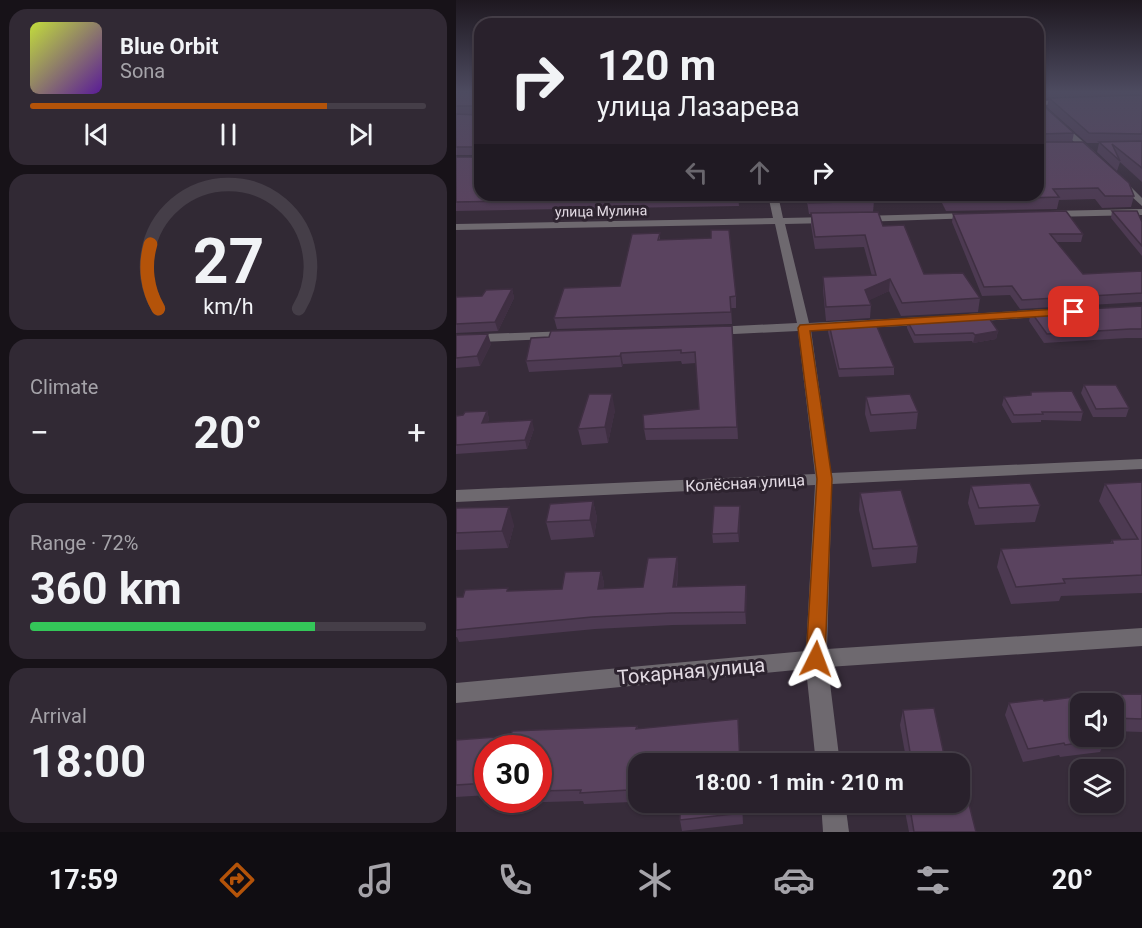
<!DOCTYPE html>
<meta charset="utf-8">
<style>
body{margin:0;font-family:Roboto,sans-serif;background:#312934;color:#f1f3f6;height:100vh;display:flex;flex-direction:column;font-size:22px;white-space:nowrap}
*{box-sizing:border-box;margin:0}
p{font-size:20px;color:#a5a3a9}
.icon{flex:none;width:33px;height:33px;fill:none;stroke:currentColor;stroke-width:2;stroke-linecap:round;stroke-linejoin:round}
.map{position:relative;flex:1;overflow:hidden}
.details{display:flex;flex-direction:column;gap:9px;padding:9px;background:#171218;width:456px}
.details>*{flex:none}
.guide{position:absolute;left:18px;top:18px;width:570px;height:183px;border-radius:18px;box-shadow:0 2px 4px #0004,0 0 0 2px #453e48;background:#29212c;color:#f1f3f6;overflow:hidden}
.fabs{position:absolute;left:614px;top:693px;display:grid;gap:12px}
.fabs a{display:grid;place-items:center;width:54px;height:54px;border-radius:12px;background:#29212c;box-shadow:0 2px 4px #0004,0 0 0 2px #453e48;font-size:30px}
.speed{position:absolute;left:18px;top:735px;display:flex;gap:12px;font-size:30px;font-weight:700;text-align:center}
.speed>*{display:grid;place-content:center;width:78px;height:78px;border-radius:50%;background:#29212c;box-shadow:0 2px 4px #0004,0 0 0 2px #453e48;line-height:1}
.speed .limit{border:9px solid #d22;background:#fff;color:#111}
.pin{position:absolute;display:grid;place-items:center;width:51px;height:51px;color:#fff;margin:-26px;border-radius:12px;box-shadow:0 3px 9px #0006}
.me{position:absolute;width:66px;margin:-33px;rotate:3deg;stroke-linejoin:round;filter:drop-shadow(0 0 4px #0008)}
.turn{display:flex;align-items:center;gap:21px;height:126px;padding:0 24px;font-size:27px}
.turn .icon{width:78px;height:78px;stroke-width:2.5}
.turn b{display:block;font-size:42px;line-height:51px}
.lanes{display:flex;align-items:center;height:57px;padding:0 24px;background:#0003;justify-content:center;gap:30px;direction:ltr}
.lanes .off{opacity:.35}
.big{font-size:45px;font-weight:700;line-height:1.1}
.details .card{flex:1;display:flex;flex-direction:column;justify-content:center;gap:9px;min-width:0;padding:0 21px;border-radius:18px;background:#312934}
.details .dial{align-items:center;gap:0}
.dial svg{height:156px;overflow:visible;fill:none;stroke:#453e48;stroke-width:7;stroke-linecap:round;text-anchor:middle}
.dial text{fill:#f1f3f6;stroke:none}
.song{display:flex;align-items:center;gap:18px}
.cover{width:72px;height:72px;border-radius:9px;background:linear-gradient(135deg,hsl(70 70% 55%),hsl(270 70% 35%))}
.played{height:6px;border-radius:3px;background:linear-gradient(90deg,#b45309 75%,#453e48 75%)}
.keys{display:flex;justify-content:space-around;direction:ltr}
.heat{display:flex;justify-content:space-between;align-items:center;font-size:33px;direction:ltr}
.charge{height:9px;border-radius:4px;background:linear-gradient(90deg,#34c759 72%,#453e48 0)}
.trip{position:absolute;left:172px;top:753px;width:342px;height:60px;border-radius:18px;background:#29212c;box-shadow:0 2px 4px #0004,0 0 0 2px #453e48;font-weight:700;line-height:60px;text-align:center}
.dock{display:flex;height:96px;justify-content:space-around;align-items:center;background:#100d12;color:#a5a3a9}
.dock .icon{width:42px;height:42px}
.dock .on{color:#b45309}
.dock b{font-size:27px;color:#f1f3f6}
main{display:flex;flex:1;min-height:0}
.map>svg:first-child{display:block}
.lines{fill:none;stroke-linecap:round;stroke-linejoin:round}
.minor{fill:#6e696f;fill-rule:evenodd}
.secondary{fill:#918892;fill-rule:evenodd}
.wall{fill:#4d3a52}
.shaded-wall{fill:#3f2f42}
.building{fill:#5a435f;stroke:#3f2f42;stroke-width:1.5}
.route{fill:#b45309;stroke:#753606;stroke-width:1.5}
.labels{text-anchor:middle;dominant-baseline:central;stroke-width:6;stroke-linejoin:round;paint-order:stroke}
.far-street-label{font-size:14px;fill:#e3dbe4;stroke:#2d232f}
.street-label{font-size:16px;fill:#e3dbe4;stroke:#2d232f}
.near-street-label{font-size:20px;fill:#e3dbe4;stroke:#2d232f}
</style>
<main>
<section class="details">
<div class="card">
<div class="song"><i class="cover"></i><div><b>Blue Orbit</b><p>Sona</p></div></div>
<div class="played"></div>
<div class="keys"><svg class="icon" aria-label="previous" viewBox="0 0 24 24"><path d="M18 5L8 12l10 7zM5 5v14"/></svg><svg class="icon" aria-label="pause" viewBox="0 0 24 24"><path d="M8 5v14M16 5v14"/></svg><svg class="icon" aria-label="next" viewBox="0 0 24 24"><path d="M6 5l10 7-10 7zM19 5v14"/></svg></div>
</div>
<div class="card dial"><svg viewBox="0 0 100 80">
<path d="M14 69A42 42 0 1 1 86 69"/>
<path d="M14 69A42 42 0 0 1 10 36" stroke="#b45309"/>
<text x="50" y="56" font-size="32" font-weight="700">27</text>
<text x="50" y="72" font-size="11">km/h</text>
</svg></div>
<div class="card"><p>Climate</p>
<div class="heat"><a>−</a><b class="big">20°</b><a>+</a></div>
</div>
<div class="card"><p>Range · 72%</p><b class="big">360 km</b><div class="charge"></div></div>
<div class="card"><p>Arrival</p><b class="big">18:00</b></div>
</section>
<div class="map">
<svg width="686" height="832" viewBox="0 0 686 832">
<rect width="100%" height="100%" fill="#372c3a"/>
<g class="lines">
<g class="minor">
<path d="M 582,102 L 640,153 L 640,157 L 634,157 L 582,108 Z"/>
<path d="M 662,180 L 668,180 L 686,198 L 686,206 L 662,184 Z"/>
<path d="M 312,195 L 322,195 L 327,218 L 374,217 L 379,220 L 374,223 L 329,224 L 353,323 L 470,317 L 476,321 L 470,325 L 355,330 L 375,473 L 686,459 L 686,469 L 376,484 L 371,649 L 686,628 L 686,646 L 372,667 L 384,764 L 360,764 L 350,669 L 0,703 L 0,683 L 350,651 L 359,485 L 0,502 L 0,490 L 359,474 L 342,331 L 258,335 L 252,331 L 258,327 L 341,323 L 319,224 L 0,230 L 0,224 L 317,218 Z"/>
<path d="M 686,209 L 686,215 L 593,217 L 588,214 L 593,211 Z"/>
<path d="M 515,213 L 519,214 L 519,218 L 404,222 L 399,219 L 404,216 Z"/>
<path d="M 593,309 L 599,313 L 597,316 L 512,322 L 506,318 L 512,314 Z"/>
<path d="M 114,331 L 120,335 L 119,338 L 0,343 L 0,335 Z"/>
<path d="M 365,802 L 389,802 L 393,832 L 367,832 Z"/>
</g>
<path class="secondary" d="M 611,100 L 614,104 L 582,105 L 582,101 Z"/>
</g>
<g class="wall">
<path d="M 0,92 L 24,92 L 24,195 L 282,195 L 283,206 L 0,211 L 0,157 L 22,157 L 24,155 L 0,155 L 0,114 L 22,115 L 22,114 L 0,114 Z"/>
<path d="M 582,92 L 686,92 L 686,182 L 664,162 L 661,171 L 641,152 L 643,143 L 631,143 L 591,107 L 593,98 L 582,99 Z"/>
<path d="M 582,101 L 618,133 L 616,142 L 678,196 L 675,207 L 646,208 L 639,199 L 603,200 L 601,209 L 490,211 L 482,195 L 582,195 Z"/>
<path d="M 350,195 L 415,195 L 418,201 L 417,212 L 427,226 L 468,274 L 524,298 L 522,312 L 445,316 L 433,291 L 413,300 L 415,305 L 414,318 L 370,321 L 367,290 L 367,277 L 416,276 L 408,247 L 359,249 L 355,225 L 355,214 L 353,214 Z"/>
<path d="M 656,211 L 686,222 L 686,256 L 655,218 Z"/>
<path d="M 497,214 L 627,234 L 625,242 L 600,242 L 627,274 L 686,271 L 686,302 L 564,309 L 554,295 L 526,296 L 496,222 Z"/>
<path d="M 204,233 L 204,240 L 280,296 L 280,308 L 275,308 L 276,324 L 101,329 L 98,318 L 164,286 Z"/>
<path d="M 56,289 L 58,298 L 42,331 L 0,333 L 0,297 L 26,296 Z"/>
<path d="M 686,306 L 686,338 L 671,338 L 588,343 L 573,321 L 575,312 Z"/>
<path d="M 451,320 L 542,331 L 540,339 L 517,343 L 516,341 L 458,343 L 451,328 Z"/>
<path d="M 373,324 L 438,367 L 438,375 L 383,377 L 372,332 Z"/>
<path d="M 276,326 L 282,439 L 190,440 L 188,429 L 243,409 L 240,363 L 226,364 L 225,361 L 167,364 L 166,367 L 73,372 L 70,361 Z"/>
<path d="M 0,335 L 35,344 L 24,366 L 0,368 Z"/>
<path d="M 628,385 L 673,408 L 670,417 L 637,417 L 625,393 Z"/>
<path d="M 575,392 L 627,412 L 625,421 L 585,420 L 585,422 L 556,423 L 546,405 L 548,397 L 574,395 Z"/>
<path d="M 410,397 L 462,412 L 460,429 L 414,432 L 409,414 Z"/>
<path d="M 159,410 L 152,443 L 126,445 L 122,429 Z"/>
<path d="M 31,411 L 33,419 L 32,422 L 78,429 L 71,449 L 0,454 L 0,416 Z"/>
<path d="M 686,482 L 686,593 L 605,596 L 603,601 L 555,604 L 541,567 L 545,549 L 654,543 L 656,540 L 666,540 L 643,501 L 649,484 Z"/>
<path d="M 515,486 L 584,505 L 579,522 L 519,525 L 512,503 Z"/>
<path d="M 404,493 L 462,546 L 460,563 L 416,567 L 403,510 Z"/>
<path d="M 137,501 L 141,518 L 138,537 L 95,540 L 90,522 Z"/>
<path d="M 284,506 L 284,515 L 283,542 L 257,543 L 256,534 Z"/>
<path d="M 0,508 L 58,525 L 52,548 L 0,550 Z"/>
<path d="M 221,557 L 222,569 L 221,587 L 290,585 L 290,624 L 217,625 L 139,629 L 3,642 L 1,637 L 0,637 L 0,597 L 7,597 L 54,591 L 106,589 L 145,571 L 148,583 L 147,589 L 187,587 Z"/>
<path d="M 686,694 L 686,732 L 657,731 L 657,704 L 624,704 L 650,739 L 644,752 L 604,757 L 603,755 L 567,762 L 549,715 L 553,703 L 588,701 Z"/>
<path d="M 447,710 L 490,764 L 451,764 L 444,725 Z"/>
<path d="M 181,726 L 182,729 L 283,731 L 284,764 L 183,764 L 183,794 L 176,795 L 175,802 L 128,804 L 127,801 L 49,803 L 47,800 L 82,800 L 82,748 L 32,748 L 32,795 L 0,797 L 0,740 Z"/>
<path d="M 224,802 L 286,802 L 287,824 L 226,831 L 224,820 Z"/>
<path d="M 451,802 L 504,802 L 520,832 L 453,832 L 449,811 Z"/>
</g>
<g class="shaded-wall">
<path d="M 434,279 L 433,291 L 408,303 L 409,290 Z"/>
<path d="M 56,289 L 58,298 L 42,331 L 39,322 Z"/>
<path d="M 542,331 L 540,339 L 517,343 L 519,335 Z"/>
<path d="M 32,334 L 35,344 L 24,366 L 21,356 Z"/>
<path d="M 165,353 L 167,364 L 166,367 L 164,356 Z"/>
<path d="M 156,394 L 159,410 L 152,443 L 149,427 Z"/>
<path d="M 31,411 L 33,419 L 29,431 L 26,423 Z"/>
<path d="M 76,420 L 78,429 L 71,449 L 69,440 Z"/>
<path d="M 137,501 L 141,518 L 138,537 L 134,520 Z"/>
<path d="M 284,506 L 284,515 L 283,542 L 282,533 Z"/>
<path d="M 53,507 L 58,525 L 52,548 L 46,531 Z"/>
<path d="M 221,557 L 222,569 L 219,599 L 217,587 Z"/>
<path d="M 145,571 L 148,583 L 145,600 L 142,589 Z"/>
<path d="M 290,585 L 291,596 L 290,624 L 289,612 Z"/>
<path d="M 173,784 L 176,795 L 175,802 L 172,790 Z"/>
</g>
<g class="building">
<path d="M 0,92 L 24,92 L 24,108 L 22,106 L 0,106 Z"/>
<path d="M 686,95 L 686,134 L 633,133 L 593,98 Z"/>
<path d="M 582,99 L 582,101 L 618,133 L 584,134 L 582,142 L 627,142 L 673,183 L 678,196 L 649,196 L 642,188 L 597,189 L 603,197 L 492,200 L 489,195 L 582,195 Z"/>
<path d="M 24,110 L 24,153 L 24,147 L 0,147 L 0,114 L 22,115 Z"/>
<path d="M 686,141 L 686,168 L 656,144 L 664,161 L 643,142 Z"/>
<path d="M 24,155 L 24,195 L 282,195 L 282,197 L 0,202 L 0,157 L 22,157 Z"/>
<path d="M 352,195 L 415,195 L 418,201 L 353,203 Z"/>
<path d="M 610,211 L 627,234 L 594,234 L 627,274 L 686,271 L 686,293 L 566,300 L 556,286 L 528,287 L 497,214 Z"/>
<path d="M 656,211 L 681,211 L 686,222 L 686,246 Z"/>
<path d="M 422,212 L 427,226 L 448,225 L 468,274 L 507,273 L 524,298 L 446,303 L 434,279 L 409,290 L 415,305 L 370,307 L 367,277 L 420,275 L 409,235 L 359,237 L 355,213 Z"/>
<path d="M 255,230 L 273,230 L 280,296 L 274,297 L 275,312 L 98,318 L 108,288 L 164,286 L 176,234 L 204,233 L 202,240 L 255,238 Z"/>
<path d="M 56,289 L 39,322 L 0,324 L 0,297 L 26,296 L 30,290 Z"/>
<path d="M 686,306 L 686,329 L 674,329 L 591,334 L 575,312 Z"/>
<path d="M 531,315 L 542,331 L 519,335 L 517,333 L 459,335 L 451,320 Z"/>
<path d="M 419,322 L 438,367 L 383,369 L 373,324 Z"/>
<path d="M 276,326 L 281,427 L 188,429 L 187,415 L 243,409 L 239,352 L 225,353 L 225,350 L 165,353 L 164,356 L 70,361 L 75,338 L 93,337 L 95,331 Z"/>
<path d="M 32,334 L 21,356 L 0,358 L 0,335 Z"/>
<path d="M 628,385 L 660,385 L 673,408 L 640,409 Z"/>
<path d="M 616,391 L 627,412 L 586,412 L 587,414 L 558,415 L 548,397 L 575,395 L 575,392 Z"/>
<path d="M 133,394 L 156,394 L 149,427 L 122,429 Z"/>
<path d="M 454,394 L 462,412 L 415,415 L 410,397 Z"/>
<path d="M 31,411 L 26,423 L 76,420 L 69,440 L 0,445 L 0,416 L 7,415 L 9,412 Z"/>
<path d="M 686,482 L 686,575 L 607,579 L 609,583 L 560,587 L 545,549 L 657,543 L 656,540 L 682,539 L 649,484 Z"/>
<path d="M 574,483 L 584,505 L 523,508 L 515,486 Z"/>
<path d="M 445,490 L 462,546 L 417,549 L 404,493 Z"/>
<path d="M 137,501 L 134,520 L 90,522 L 94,504 Z"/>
<path d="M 258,506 L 284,506 L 282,533 L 256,534 Z"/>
<path d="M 53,507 L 46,531 L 0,533 L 0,508 Z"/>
<path d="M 221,557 L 217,587 L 290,585 L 289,612 L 215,613 L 136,617 L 0,630 L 0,597 L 7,597 L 9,590 L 52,588 L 51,591 L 106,589 L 109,572 L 145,571 L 142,589 L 187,587 L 192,558 Z"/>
<path d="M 686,694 L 686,719 L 657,718 L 657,704 L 624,704 L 624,736 L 649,736 L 650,739 L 609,745 L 608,743 L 572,749 L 553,703 L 587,699 L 588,701 L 633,695 Z"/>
<path d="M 478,708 L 490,764 L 456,764 L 447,710 Z"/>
<path d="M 282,719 L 284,764 L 183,764 L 183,783 L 173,784 L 172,790 L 124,793 L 125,790 L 82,791 L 82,748 L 32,748 L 32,783 L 0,785 L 0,740 L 55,736 L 56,731 L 181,726 L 180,729 Z"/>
<path d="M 510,792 L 520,832 L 458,832 L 453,802 L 504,802 L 504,793 Z"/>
<path d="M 224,802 L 286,802 L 286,813 L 224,820 Z"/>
</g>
<linearGradient id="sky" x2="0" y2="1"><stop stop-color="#1e1820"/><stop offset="0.44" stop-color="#4d4b60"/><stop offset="1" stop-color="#4d4b60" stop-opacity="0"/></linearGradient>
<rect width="686" height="209" fill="url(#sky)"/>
<path class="route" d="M 618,308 L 622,309 L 622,314 L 354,331 L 376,479 L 369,659 L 367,665 L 360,668 L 353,665 L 350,659 L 361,479 L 342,328 L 344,325 Z"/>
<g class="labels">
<g class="far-street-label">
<text transform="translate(145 211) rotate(-1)">улица Мулина</text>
</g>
<g class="street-label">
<text transform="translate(289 483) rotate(-3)">Колёсная улица</text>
</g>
<g class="near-street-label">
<text transform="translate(235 671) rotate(-5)">Токарная улица</text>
</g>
</g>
</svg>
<div class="fabs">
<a><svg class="icon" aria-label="sound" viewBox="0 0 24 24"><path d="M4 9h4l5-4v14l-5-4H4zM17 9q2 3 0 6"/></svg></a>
<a><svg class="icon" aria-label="layers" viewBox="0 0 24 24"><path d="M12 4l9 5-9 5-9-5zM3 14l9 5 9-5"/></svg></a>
</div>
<div class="speed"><div class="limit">30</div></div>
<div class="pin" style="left:618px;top:312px;background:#d93025"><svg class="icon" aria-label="arrive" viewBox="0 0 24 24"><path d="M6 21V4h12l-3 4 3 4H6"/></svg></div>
<svg class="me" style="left:360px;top:659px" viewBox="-20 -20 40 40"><path d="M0-17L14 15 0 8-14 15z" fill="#b45309" stroke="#fff" stroke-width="4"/></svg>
<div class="trip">18:00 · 1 min · 210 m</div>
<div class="guide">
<div class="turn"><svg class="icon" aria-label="right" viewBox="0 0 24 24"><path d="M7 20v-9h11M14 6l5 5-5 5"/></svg><div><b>120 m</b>улица Лазарева</div></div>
<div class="lanes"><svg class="icon off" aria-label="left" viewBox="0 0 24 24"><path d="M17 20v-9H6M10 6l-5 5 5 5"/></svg><svg class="icon off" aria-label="ahead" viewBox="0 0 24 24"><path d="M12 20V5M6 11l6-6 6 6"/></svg><svg class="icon" aria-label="right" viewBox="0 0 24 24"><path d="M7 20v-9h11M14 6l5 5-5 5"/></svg></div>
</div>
</div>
</main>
<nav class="dock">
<b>17:59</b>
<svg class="icon on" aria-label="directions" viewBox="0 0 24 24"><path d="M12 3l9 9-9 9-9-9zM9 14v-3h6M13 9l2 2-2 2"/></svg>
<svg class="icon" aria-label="music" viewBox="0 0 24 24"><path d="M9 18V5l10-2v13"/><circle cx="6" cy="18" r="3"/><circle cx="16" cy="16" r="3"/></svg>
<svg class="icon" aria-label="phone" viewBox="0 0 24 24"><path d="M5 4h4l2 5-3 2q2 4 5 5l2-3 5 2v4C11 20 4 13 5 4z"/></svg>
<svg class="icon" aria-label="climate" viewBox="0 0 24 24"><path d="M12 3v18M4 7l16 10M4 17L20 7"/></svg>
<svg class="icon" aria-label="car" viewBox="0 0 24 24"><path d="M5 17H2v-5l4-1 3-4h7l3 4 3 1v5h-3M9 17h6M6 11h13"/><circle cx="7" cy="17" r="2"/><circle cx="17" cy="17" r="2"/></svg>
<svg class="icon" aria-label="filters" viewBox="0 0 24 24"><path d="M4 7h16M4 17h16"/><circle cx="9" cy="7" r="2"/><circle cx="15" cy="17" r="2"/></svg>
<b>20°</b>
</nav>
